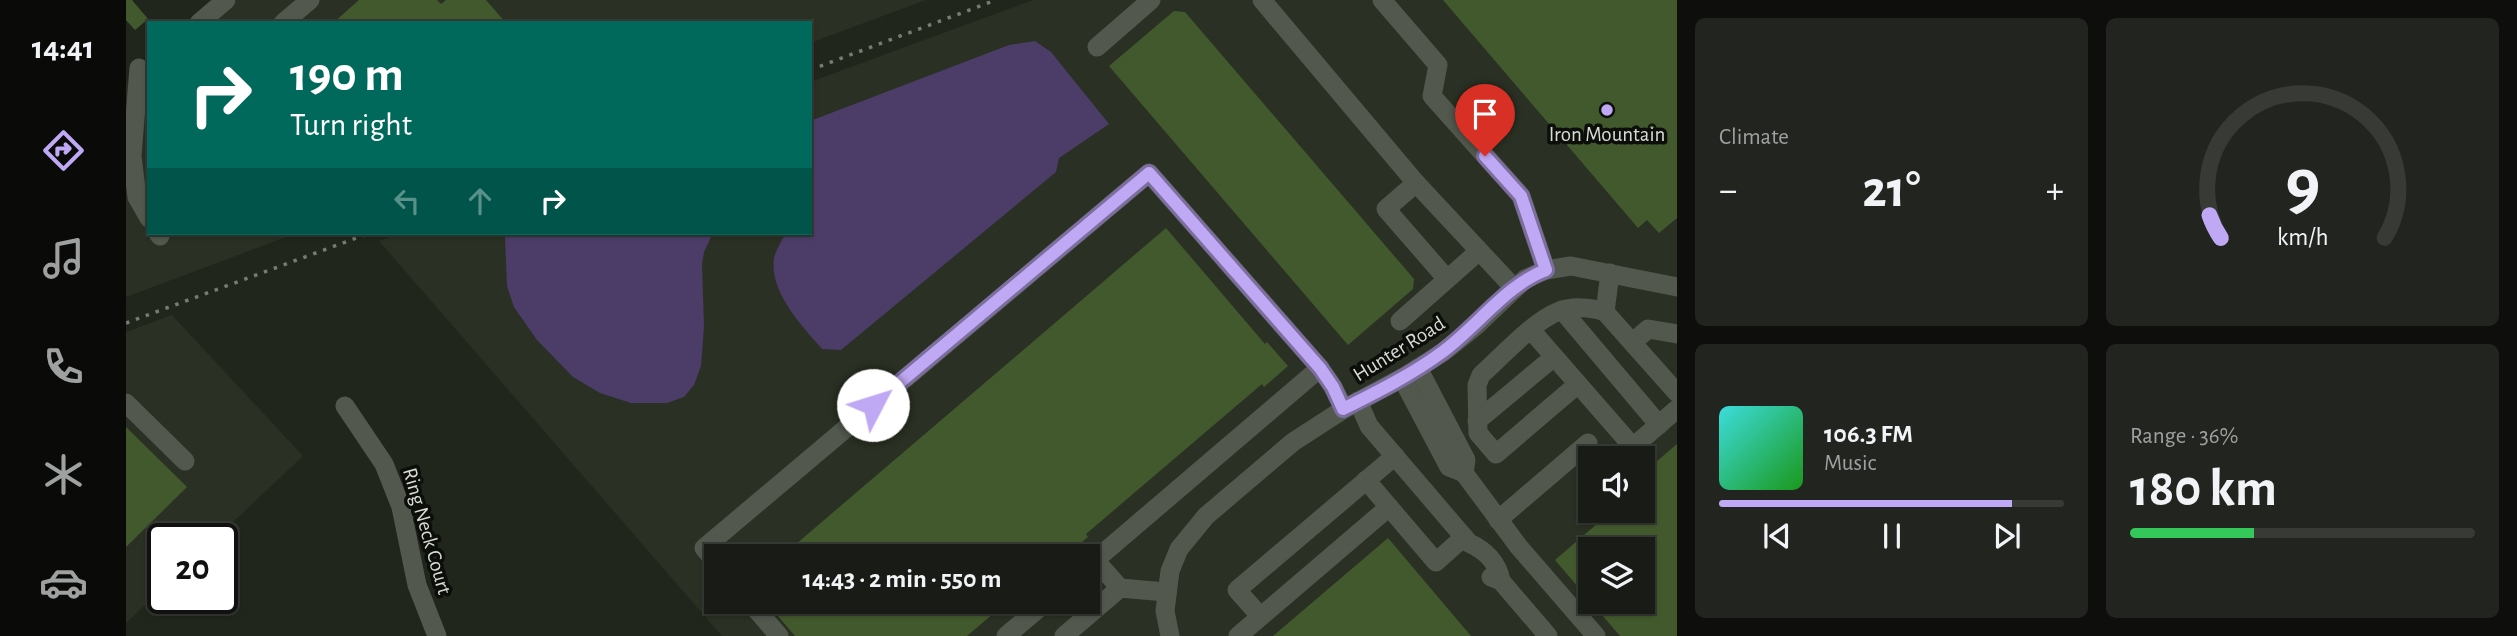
<!DOCTYPE html>
<meta charset="utf-8">
<style>
body{margin:0;font-family:"Alegreya Sans",sans-serif;background:#22251f;color:#f1f3f6;height:100vh;display:flex;flex-direction:column;font-size:26px;white-space:nowrap}
*{box-sizing:border-box;margin:0}
p{font-size:23px;color:#9fa1a1}
.icon{flex:none;width:38px;height:38px;fill:none;stroke:currentColor;stroke-width:2;stroke-linecap:round;stroke-linejoin:round}
.map{position:relative;flex:1;overflow:hidden}
.side{display:flex;flex-direction:column;gap:18px;padding:18px;background:#0e0f0c;width:840px}
.side>*{flex:none}
.top-card{position:absolute;left:21px;top:21px;width:665px;height:214px;border-radius:0px;box-shadow:0 2px 5px #0004,0 0 0 2px #373a35;background:#00695c;color:#fff;overflow:hidden}
.fabs{position:absolute;left:1452px;top:446px;display:grid;gap:14px}
.fabs a{display:grid;place-items:center;width:77px;height:77px;border-radius:0px;background:#191c16;box-shadow:0 2px 5px #0004,0 0 0 2px #373a35;font-size:35px}
.speed{position:absolute;left:21px;top:523px;display:flex;gap:14px;font-size:35px;font-weight:700;text-align:center}
.speed>*{display:grid;place-content:center;width:91px;height:91px;border-radius:50%;background:#191c16;box-shadow:0 2px 5px #0004,0 0 0 2px #373a35;line-height:1}
.speed .limit{border:4px solid #111;border-radius:10px;background:#fff;color:#111}
.pin{position:absolute;display:grid;place-items:center;width:60px;height:60px;color:#fff;margin:-72px -30px;border-radius:50% 50% 50% 0;rotate:-45deg;box-shadow:0 0 7px #0007}
.pin .icon{rotate:45deg}
.me{position:absolute;width:77px;margin:-38px;rotate:50deg;stroke-linejoin:round;filter:drop-shadow(0 0 5px #0008)}
.turn{display:flex;align-items:center;gap:24px;height:147px;padding:0 28px;font-size:32px}
.turn .icon{width:91px;height:91px;stroke-width:2.5}
.turn b{display:block;font-size:49px;line-height:60px}
.lanes{display:flex;align-items:center;height:66px;padding:0 28px;background:#0003;justify-content:center;gap:35px;direction:ltr}
.lanes .off{opacity:.35}
.big{font-size:52px;font-weight:700;line-height:1.1}
.side .card{flex:1;display:flex;flex-direction:column;justify-content:center;gap:10px;min-width:0;padding:0 24px;border-radius:10px;background:#22251f}
.side .dial{align-items:center;gap:0}
.dial svg{height:182px;overflow:visible;fill:none;stroke:#373a35;stroke-width:7;stroke-linecap:round;text-anchor:middle}
.dial text{fill:#f1f3f6;stroke:none}
.song{display:flex;align-items:center;gap:21px}
.cover{width:84px;height:84px;border-radius:10px;background:linear-gradient(135deg,hsl(180 70% 55%),hsl(120 70% 35%))}
.played{height:7px;border-radius:4px;background:linear-gradient(90deg,#bfa9f4 85%,#373a35 85%)}
.keys{display:flex;justify-content:space-around;direction:ltr}
.heat{display:flex;justify-content:space-between;align-items:center;font-size:38px;direction:ltr}
.charge{height:10px;border-radius:5px;background:linear-gradient(90deg,#34c759 36%,#373a35 0)}
.side .tiles{flex:1;display:grid;gap:18px;grid-template-columns:repeat(2,1fr)}
.trip{position:absolute;left:578px;top:544px;width:396px;height:70px;border-radius:0px;background:#191c16;box-shadow:0 2px 5px #0004,0 0 0 2px #373a35;font-weight:700;line-height:70px;text-align:center}
main{display:flex;flex:1;min-height:0}
.tabs{display:flex;flex-direction:column;width:126px;justify-content:space-around;align-items:center;background:#0a0b09;color:#9fa1a1}
.tabs .icon{width:49px;height:49px}
.tabs .current{color:#bfa9f4}
.tabs b{font-size:32px;color:#f1f3f6}
.map>svg:first-child{display:block}
.built{fill:#2a3023;fill-rule:evenodd}
.water{fill:#4b3d68}
.building{fill:#42592d;fill-rule:evenodd}
.lines{fill:none;stroke-linecap:round;stroke-linejoin:round}
.minor{stroke:#52584e;stroke-width:19}
.rail{stroke:#767b73;stroke-width:3.5;stroke-dasharray:3.5 7;stroke-linecap:butt}
.route-casing{stroke:#7c6e9f;stroke-width:18}
.route{stroke:#bfa9f4;stroke-width:12}
.poi-dot{fill:#bfa9f4;stroke:#0c0e0a;stroke-width:2.5}
.labels{text-anchor:middle;dominant-baseline:central;stroke-width:7;stroke-linejoin:round;paint-order:stroke}
.poi-label{font-size:21px;fill:#d8dcd6;stroke:#0c0e0a}
.street-label{font-size:21px;fill:#d8dcd6;stroke:#0c0e0a}
</style>
<main>
<nav class="tabs">
<b>14:41</b>
<svg class="icon current" aria-label="directions" viewBox="0 0 24 24"><path d="M12 3l9 9-9 9-9-9zM9 14v-3h6M13 9l2 2-2 2"/></svg>
<svg class="icon" aria-label="music" viewBox="0 0 24 24"><path d="M9 18V5l10-2v13"/><circle cx="6" cy="18" r="3"/><circle cx="16" cy="16" r="3"/></svg>
<svg class="icon" aria-label="phone" viewBox="0 0 24 24"><path d="M5 4h4l2 5-3 2q2 4 5 5l2-3 5 2v4C11 20 4 13 5 4z"/></svg>
<svg class="icon" aria-label="climate" viewBox="0 0 24 24"><path d="M12 3v18M4 7l16 10M4 17L20 7"/></svg>
<svg class="icon" aria-label="car" viewBox="0 0 24 24"><path d="M5 17H2v-5l4-1 3-4h7l3 4 3 1v5h-3M9 17h6M6 11h13"/><circle cx="7" cy="17" r="2"/><circle cx="17" cy="17" r="2"/></svg>
</nav>
<div class="map">
<svg width="1551" height="636" viewBox="0 0 1551 636">
<rect width="100%" height="100%" fill="#21261d"/>
<g class="built">
<path d="M 111,0 L 800,0 L 684,43 L 684,23 L 85,23 Z"/>
<path d="M 907,0 L 1551,0 L 1551,636 L 596,636 L 253,241 L 275,233 L 684,233 L 684,82 ZM 1465,458 L 1517,458 L 1517,511 L 1465,511 ZM 1465,550 L 1517,550 L 1517,602 L 1465,602 ZM 590,556 L 961,556 L 961,602 L 590,602 Z"/>
<path d="M 23,73 L 23,233 L 171,233 L 0,297 L 0,86 L 3,76 Z"/>
<path d="M 46,315 L 177,456 L 89,539 L 37,539 L 37,588 L 0,623 L 0,332 Z"/>
</g>
<g class="water">
<path d="M 909,41 L 925,52 L 983,124 L 933,158 L 930,172 L 715,350 L 696,349 C 676,326 643,292 648,258 C 650,250 656,240 660,233 L 684,233 L 684,121 L 883,45 Z"/>
<path d="M 384,233 L 587,233 L 578,252 L 576,265 L 578,326 L 575,366 L 568,385 L 558,397 L 541,403 L 505,403 L 474,393 L 447,377 L 411,340 L 388,307 L 381,286 L 379,237 Z"/>
</g>
<g class="building">
<path d="M 0,0 L 6,0 L 22,19 L 9,30 L 0,20 Z"/>
<path d="M 233,0 L 311,0 L 315,4 L 320,0 L 360,0 L 380,23 L 207,23 Z"/>
<path d="M 1317,0 L 1551,0 L 1551,218 L 1533,233 L 1521,220 L 1512,228 Z"/>
<path d="M 1048,11 L 1059,12 L 1288,279 L 1287,289 L 1222,345 L 983,66 Z"/>
<path d="M 1040,228 L 1139,344 L 1141,342 L 1162,366 L 1138,387 L 1136,384 L 960,534 L 962,537 L 941,555 L 939,552 L 934,556 L 656,556 Z"/>
<path d="M 0,427 L 61,487 L 0,547 Z"/>
<path d="M 1551,444 L 1551,636 L 1494,636 L 1429,560 L 1486,511 L 1517,511 L 1517,473 ZM 1465,550 L 1517,550 L 1517,602 L 1465,602 Z"/>
<path d="M 1262,538 L 1345,636 L 1147,636 Z"/>
<path d="M 640,602 L 881,602 L 841,636 L 669,636 Z"/>
</g>
<g class="lines">
<g class="minor">
<path d="M 1136,0 L 1290,183 L 1388,288"/>
<path d="M 1256,0 L 1312,65 L 1306,96 L 1395,196 L 1420,270"/>
<path d="M 73,23 L 100,0"/>
<path d="M 157,23 L 184,0"/>
<path d="M 971,47 L 1025,0"/>
<path d="M 13,68 L 6,156 L 11,197 L 23,218"/>
<path d="M 1290,183 L 1260,209 L 1321,279"/>
<path d="M 32,233 L 34,236"/>
<path d="M 1436,310 L 1533,425"/>
<path d="M 1479,312 L 1484,273"/>
<path d="M 1274,321 L 1352,252"/>
<path d="M 1405,330 L 1507,447 L 1551,409"/>
<path d="M 1507,342 L 1522,329 L 1551,334"/>
<path d="M 1292,368 L 1340,460 L 1338,473"/>
<path d="M 1276,378 L 1323,467 L 1338,473 L 1393,547 L 1470,636"/>
<path d="M 1452,384 L 1370,454 L 1352,433 L 1351,385 L 1355,375 C 1374,358 1408,321 1431,312 C 1445,306 1465,307 1479,312 L 1551,393"/>
<path d="M 1232,401 L 1243,426 L 1343,543 C 1359,550 1372,563 1375,581"/>
<path d="M 0,403 L 59,461"/>
<path d="M 219,406 L 258,464 L 275,507 L 291,585 L 311,636"/>
<path d="M 1351,421 L 1428,357"/>
<path d="M 1240,480 L 1310,562 L 1338,537"/>
<path d="M 1372,520 L 1462,443"/>
<path d="M 969,560 L 994,588"/>
<path d="M 590,562 L 578,548 L 1023,173 L 1194,368 L 1207,387 L 1218,409"/>
<path d="M 961,567 L 1194,368"/>
<path d="M 1365,577 L 1375,581 L 1422,636"/>
<path d="M 624,602 L 653,636"/>
<path d="M 1134,616 L 1111,590 L 1269,456"/>
<path d="M 880,636 L 920,602"/>
<path d="M 938,636 L 994,588 L 1040,592"/>
<path d="M 1044,636 L 1039,611 L 1044,571 L 1053,549 L 1080,516 L 1167,442 L 1218,409 L 1276,378 L 1316,353 L 1351,325 L 1399,279 L 1420,270 L 1445,266 L 1551,287"/>
<path d="M 1112,636 L 1263,507"/>
</g>
<g class="rail">
<path d="M 684,70 L 870,0"/>
<path d="M 0,323 L 244,233"/>
</g>
</g>
<g class="lines">
<defs>
<path id="route" d="M 747,405 L 1023,173 L 1194,368 L 1207,387 L 1217,409 C 1251,392 1285,375 1315,353 C 1350,328 1381,284 1420,270 L 1395,196 L 1359,156"/>
</defs>
<use href="#route" class="route-casing"/>
<use href="#route" class="route"/>
</g>
<circle class="poi-dot" cx="1481" cy="110" r="7"/>
<g class="labels">
<g class="poi-label">
<text x="1481" y="134">Iron Mountain</text>
</g>
<g class="street-label">
<text transform="translate(1273 349) rotate(-32)">Hunter Road</text>
<text transform="translate(301 531) rotate(74)">Ring Neck Court</text>
</g>
</g>
</svg>
<div class="fabs">
<a><svg class="icon" aria-label="sound" viewBox="0 0 24 24"><path d="M4 9h4l5-4v14l-5-4H4zM17 9q2 3 0 6"/></svg></a>
<a><svg class="icon" aria-label="layers" viewBox="0 0 24 24"><path d="M12 4l9 5-9 5-9-5zM3 14l9 5 9-5"/></svg></a>
</div>
<div class="speed"><div class="limit">20</div></div>
<div class="pin" style="left:1359px;top:156px;background:#d93025"><svg class="icon" aria-label="arrive" viewBox="0 0 24 24"><path d="M6 21V4h12l-3 4 3 4H6"/></svg></div>
<svg class="me" style="left:747px;top:405px" viewBox="-20 -20 40 40"><circle r="19" fill="#fff"/><path d="M0-13L10 11 0 6-10 11z" fill="#bfa9f4"/></svg>
<div class="trip">14:43 · 2 min · 550 m</div>
<div class="top-card">
<div class="turn"><svg class="icon" aria-label="right" viewBox="0 0 24 24"><path d="M7 20v-9h11M14 6l5 5-5 5"/></svg><div><b>190 m</b>Turn right</div></div>
<div class="lanes"><svg class="icon off" aria-label="left" viewBox="0 0 24 24"><path d="M17 20v-9H6M10 6l-5 5 5 5"/></svg><svg class="icon off" aria-label="ahead" viewBox="0 0 24 24"><path d="M12 20V5M6 11l6-6 6 6"/></svg><svg class="icon" aria-label="right" viewBox="0 0 24 24"><path d="M7 20v-9h11M14 6l5 5-5 5"/></svg></div>
</div>
</div>
<section class="side">
<div class="tiles">
<div class="card"><p>Climate</p>
<div class="heat"><a>−</a><b class="big">21°</b><a>+</a></div>
</div>
<div class="card dial"><svg viewBox="0 0 100 80">
<path d="M14 69A42 42 0 1 1 86 69"/>
<path d="M14 69A42 42 0 0 1 9 59" stroke="#bfa9f4"/>
<text x="50" y="56" font-size="32" font-weight="700">9</text>
<text x="50" y="72" font-size="11">km/h</text>
</svg></div>
<div class="card">
<div class="song"><i class="cover"></i><div><b>106.3 FM</b><p>Music</p></div></div>
<div class="played"></div>
<div class="keys"><svg class="icon" aria-label="previous" viewBox="0 0 24 24"><path d="M18 5L8 12l10 7zM5 5v14"/></svg><svg class="icon" aria-label="pause" viewBox="0 0 24 24"><path d="M8 5v14M16 5v14"/></svg><svg class="icon" aria-label="next" viewBox="0 0 24 24"><path d="M6 5l10 7-10 7zM19 5v14"/></svg></div>
</div>
<div class="card"><p>Range · 36%</p><b class="big">180 km</b><div class="charge"></div></div>
</div>
</section>
</main>
